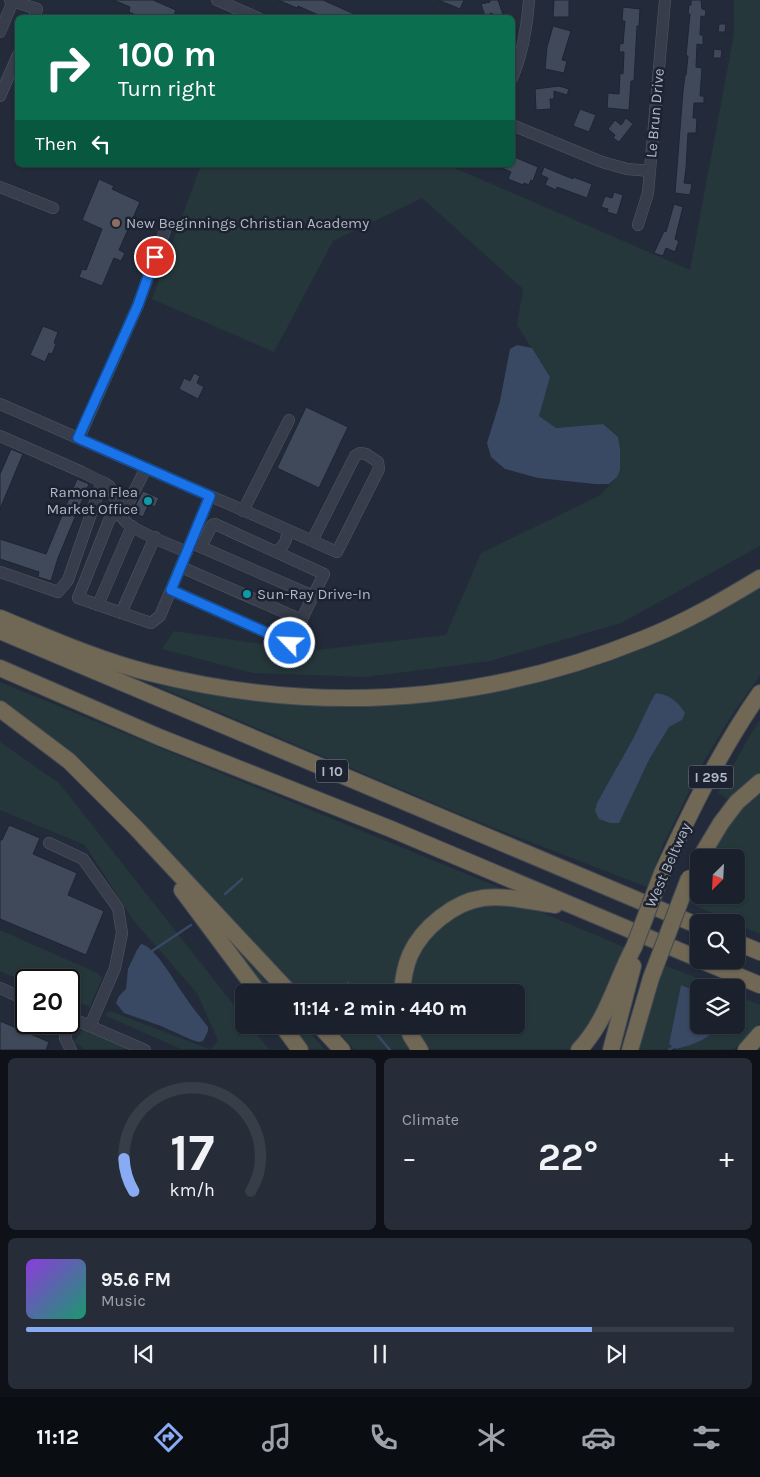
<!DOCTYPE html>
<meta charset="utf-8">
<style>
body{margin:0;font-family:Karla,sans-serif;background:#272d38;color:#f1f3f6;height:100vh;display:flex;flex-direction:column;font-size:19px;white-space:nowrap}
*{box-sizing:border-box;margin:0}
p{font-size:16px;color:#9fa3a9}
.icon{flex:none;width:28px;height:28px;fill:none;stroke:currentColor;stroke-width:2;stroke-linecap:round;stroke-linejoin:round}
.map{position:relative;height:1050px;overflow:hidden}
.sheet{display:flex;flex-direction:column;gap:8px;padding:8px;background:#0e1218;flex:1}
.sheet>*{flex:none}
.banner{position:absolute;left:15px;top:15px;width:500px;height:152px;border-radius:8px;box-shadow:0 1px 4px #0004,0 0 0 1px #383e48;background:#0b6e4f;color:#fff;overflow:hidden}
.needle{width:32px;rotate:204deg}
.fabs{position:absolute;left:690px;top:849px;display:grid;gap:10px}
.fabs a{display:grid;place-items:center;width:55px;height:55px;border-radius:8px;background:#1a202c;box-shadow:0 1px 4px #0004,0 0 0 1px #383e48;font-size:25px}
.speed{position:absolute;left:15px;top:969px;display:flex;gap:10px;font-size:25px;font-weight:700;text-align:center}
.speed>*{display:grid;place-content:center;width:65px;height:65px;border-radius:50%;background:#1a202c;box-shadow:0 1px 4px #0004,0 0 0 1px #383e48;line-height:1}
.speed .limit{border:2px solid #111;border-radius:8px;background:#fff;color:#111}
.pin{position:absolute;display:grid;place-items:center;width:42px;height:42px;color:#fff;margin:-21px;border:2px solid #fff;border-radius:50%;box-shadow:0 1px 5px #0007}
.me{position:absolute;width:55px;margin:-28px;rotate:294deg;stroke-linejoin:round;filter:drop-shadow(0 0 4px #0008)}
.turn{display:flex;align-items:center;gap:18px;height:105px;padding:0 20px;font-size:22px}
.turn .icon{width:65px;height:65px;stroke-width:2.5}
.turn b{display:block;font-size:35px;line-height:42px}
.then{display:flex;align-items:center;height:48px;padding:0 20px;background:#0003;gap:10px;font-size:19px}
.big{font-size:38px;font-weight:700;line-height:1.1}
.sheet .tile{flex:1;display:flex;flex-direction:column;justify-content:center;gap:8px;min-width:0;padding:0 18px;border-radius:8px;background:#272d38}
.sheet .dial{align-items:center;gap:0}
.dial svg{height:130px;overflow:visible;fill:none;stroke:#383e48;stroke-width:7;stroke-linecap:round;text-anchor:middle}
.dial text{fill:#f1f3f6;stroke:none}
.song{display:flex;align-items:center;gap:15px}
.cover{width:60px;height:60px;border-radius:8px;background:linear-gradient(135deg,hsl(270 70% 55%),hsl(160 70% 35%))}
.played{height:5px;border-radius:2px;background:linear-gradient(90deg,#89abf3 80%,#383e48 80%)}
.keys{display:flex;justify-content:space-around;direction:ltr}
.heat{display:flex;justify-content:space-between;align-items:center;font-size:28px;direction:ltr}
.sheet .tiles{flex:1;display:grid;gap:8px;grid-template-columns:1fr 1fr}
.tile:last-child{grid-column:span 2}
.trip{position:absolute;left:235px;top:984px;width:290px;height:50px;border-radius:8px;background:#1a202c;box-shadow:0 1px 4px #0004,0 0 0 1px #383e48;font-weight:700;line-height:50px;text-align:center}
.tab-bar{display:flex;height:80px;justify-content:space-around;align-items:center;background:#0a0d12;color:#9fa3a9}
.tab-bar .icon{width:35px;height:35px}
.tab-bar .current{color:#89abf3}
.tab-bar b{font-size:22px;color:#f1f3f6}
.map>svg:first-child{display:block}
.green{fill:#25373b;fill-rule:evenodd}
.water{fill:#394863}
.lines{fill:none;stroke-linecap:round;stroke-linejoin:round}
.stream{stroke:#394863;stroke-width:2.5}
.building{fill:#3f4959;stroke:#1e2431}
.minor-casing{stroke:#525865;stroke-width:12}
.highway-casing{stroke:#424855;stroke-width:18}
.minor{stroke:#373d4a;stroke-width:11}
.highway{stroke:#706754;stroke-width:16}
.highway-bridge-casing{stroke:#424855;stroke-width:18;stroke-linecap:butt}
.highway-bridge{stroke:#706754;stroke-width:16}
.route-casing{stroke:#114b97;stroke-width:12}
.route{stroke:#1a73e8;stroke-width:9}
.education-dot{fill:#8d6e63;stroke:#1c222f;stroke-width:2}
.culture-dot{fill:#0f9aa8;stroke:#1c222f;stroke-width:2}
.labels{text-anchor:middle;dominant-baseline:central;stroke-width:5;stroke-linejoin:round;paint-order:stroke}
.shield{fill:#1c222f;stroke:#858b99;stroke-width:1}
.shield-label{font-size:14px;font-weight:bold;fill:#b2b8c6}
.street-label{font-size:15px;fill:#b2b8c6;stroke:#1c222f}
.poi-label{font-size:15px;fill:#b2b8c6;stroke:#1c222f;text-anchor:start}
</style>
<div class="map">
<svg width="760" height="1050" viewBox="0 0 760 1050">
<rect width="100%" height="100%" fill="#232b3a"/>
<g class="green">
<path d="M 734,0 L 760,0 L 760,546 L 621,623 L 490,661 L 366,677 L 253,673 L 162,649 L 174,631 L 309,651 L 446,635 L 481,553 L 599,496 L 617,477 L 603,424 L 556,428 L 538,416 L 550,377 L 517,325 L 523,289 L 422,198 L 333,241 L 274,352 L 152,299 L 201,165 L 448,165 L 690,270 L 734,34 Z"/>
<path d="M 760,586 L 760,675 L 730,718 L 704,761 L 663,845 L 647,887 L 476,821 L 155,685 C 197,691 239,700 282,703 C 386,711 483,700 582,669 C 608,661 635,652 660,640 C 694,623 727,604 760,586 ZM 651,701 L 682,720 L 669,727 L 650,758 L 622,816 L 617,767 L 634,737 Z"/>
<path d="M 0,682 L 505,890 L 441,911 L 397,992 L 301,992 L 208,895 L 0,702 Z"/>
<path d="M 760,720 L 760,776 L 732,802 L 718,793 L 749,737 Z"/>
<path d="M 0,742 L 59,783 L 244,1018 L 244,1025 L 249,1025 L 269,1049 L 211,1049 L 218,1040 L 197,993 L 134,921 L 85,845 L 0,810 Z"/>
<path d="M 760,791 L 760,934 L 689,903 L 699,876 L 699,895 L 736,895 L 736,858 L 708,857 C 721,833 739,810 760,791 Z"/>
<path d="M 494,903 L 531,908 L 624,947 L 612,986 L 605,1001 L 576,1043 L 570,1049 L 426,1049 L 412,1025 L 516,1025 L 516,992 L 407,992 L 418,948 L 456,912 Z"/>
<path d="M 0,930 L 97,973 L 102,978 L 90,1007 L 69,999 L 69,980 L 26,980 L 26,982 L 0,971 Z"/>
<path d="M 226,935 L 275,992 L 262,992 Z"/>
<path d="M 664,965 L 719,987 L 699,988 L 699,992 L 681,985 L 669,1044 L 676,1049 L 636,1050 Z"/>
<path d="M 736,995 L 760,1005 L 760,1023 L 752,1033 L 734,1049 L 677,1050 C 694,1043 710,1038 723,1025 L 736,1025 Z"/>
<path d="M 110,1011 L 209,1049 L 181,1049 L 104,1015 Z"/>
<path d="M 285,1025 L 303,1025 L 324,1049 L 303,1049 Z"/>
<path d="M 332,1025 L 402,1025 L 413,1049 L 354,1049 Z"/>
<path d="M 83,1029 L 131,1049 L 84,1049 L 74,1042 Z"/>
</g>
<g class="water">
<path d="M 517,345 L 532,348 L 550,377 L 539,416 L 556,428 L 603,424 L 618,437 L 620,449 L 620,470 L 617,477 L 609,484 L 595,484 L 538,478 L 505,469 L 491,457 L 487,443 L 500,401 L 510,349 Z"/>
<path d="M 656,693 C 670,695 677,701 685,713 L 682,720 L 669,727 L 650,758 L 619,823 L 610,823 L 599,819 L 595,811 L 597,803 L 634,737 L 651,701 Z"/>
<path d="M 141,944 C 155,946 176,984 184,995 C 191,1006 200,1017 208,1027 L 208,1031 L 203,1041 L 199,1042 L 192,1040 L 161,1026 L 124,1013 L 116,1003 L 119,996 L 126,989 L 128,969 L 137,950 Z"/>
<path d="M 681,985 L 699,992 L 699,1025 L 723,1025 C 711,1037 692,1046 676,1049 L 669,1044 Z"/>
</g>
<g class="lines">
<g class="stream">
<path d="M 225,894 L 242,879"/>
<path d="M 152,951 L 191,925"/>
<path d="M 348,983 L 350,992"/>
<path d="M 369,1025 L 390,1050"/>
<path d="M 669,1050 L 673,1047"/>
</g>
</g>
<g class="building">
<path d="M 113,0 L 153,0 L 176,10 L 173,18 L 143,18 L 129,12 L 130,7 Z"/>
<path d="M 278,0 L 323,0 L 363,18 L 325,18 L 298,6 L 297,8 Z"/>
<path d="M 438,0 L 464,0 L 460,9 Z"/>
<path d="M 490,0 L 498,0 L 504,18 L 494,18 L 492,13 L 485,16 L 481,4 L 490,2 Z"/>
<path d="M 554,0 L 569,0 L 569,17 L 553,17 Z"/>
<path d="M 691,0 L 701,0 L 702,9 L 706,10 L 705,17 L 701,16 L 700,35 L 703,35 L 703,45 L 697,44 L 696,67 L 702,68 L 700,96 L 704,96 L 704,103 L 694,103 L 693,118 L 697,118 L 696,133 L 688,133 L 686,169 L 684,183 L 692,184 L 690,195 L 675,193 L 683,91 L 685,75 L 686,75 L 688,56 L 686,56 L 690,14 L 688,14 L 689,5 L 691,5 Z"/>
<path d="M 623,7 L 640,9 L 639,26 L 637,26 L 634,81 L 631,81 L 629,110 L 607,108 L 608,93 L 619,94 L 620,73 L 623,74 L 624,52 L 619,52 L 620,43 L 623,44 L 625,21 L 622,21 Z"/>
<path d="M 719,24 L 726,24 L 725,32 L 718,32 Z"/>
<path d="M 553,26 L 571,31 L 562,60 L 567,61 L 564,73 L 545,69 L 547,47 Z"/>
<path d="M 714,49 L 722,50 L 721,58 L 713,58 Z"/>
<path d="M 559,86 L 569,89 L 567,95 L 554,91 L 554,99 L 550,99 L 551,109 L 536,110 L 535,89 Z"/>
<path d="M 580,109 L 596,115 L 589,132 L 573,126 Z"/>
<path d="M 626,118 L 633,124 L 619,142 L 613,138 L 615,135 L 608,129 L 615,120 L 621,125 Z"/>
<path d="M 512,156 L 538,167 L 533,181 L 531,180 L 529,185 L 524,183 L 523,185 L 508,179 L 511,172 L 495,165 L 512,165 Z"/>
<path d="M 544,167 L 573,179 L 573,177 L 592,184 L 587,198 L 557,187 L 556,190 L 545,185 L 548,178 L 541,175 Z"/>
<path d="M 99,179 L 114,186 L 112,189 L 140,202 L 119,250 L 125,253 L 121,261 L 114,258 L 102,286 L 79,277 L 82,269 L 86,270 L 102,229 L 82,220 Z"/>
<path d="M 614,192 L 623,195 L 617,215 L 607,212 L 608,209 L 601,207 L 605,196 L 612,198 Z"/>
<path d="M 674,204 L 683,207 L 675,239 L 679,241 L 675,252 L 666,248 L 663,256 L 654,253 L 664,231 L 666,232 Z"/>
<path d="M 43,326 L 58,332 L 54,343 L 56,344 L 52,354 L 49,353 L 45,362 L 30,355 Z"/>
<path d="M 194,373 L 200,376 L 197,383 L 204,387 L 198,399 L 179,389 L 184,378 L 190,381 Z"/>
<path d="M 306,407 L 348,427 L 319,488 L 277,468 Z"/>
<path d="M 11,449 L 23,454 L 0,509 L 0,474 Z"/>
<path d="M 77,479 L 89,484 L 58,558 L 51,581 L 38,577 L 39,572 L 0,559 L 0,539 L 46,554 Z"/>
<path d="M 143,491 L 159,498 L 155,507 L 149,504 L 143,517 L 132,512 Z"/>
<path d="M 9,825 L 40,838 L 33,854 L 77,873 L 68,895 L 104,911 L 86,955 L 0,919 L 0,840 L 2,840 Z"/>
<path d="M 0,1021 L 49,1042 L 46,1050 L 0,1050 Z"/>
</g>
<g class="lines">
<defs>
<g id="minor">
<path d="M 10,0 L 37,9 L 34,18"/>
<path d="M 217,0 L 258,18"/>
<path d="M 0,32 L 13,1"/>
<path d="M 512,78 C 523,53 527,27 529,0"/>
<path d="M 0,96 L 18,55"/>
<path d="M 512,125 L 602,162 L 627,169 L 650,171"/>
<path d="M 0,187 L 53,208"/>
<path d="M 638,225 L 648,193 L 665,0"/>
<path d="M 0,404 L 210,496 C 253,514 295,533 337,552 L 379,469 L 378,462 L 366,454 L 360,453 L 355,456 L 312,541"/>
<path d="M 0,436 L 82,472 L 102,482 L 68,580 L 58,592 L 0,572"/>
<path d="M 79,438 L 138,305 L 167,225"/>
<path d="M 146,468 L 127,506 L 110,518 L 78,598 L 151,623 L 160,616 L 210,496"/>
<path d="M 102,482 C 121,489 111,508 127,523 C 135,531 175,547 187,552"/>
<path d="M 243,511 L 289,420"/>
<path d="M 201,547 L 313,596"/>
<path d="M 276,552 C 284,546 288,540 287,530"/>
<path d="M 181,567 L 302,620"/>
<path d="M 171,590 L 290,643 L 324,574 L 215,524 L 212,525 L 201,547 L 191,543"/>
<path d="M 98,605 L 132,526"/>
<path d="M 121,613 L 155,537"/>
<path d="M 49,843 L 83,859 L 118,908 L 122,933 L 115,968 L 90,1026"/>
<path d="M 0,988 L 26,1000"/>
<path d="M 69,1017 L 145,1050"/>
<path d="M 71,1050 L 65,1038 L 71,1018"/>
</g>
<g id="highway">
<path d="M 0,618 C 49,638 98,660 150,673 C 317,715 483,704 643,639 C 684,623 722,601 760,578"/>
<path d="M 0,631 L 699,926"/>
<path d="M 0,668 L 159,737 L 391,829 L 699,959"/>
<path d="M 0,709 L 69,761 L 136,828 L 289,992"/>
<path d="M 700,858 L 721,823 L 737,802 L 760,782"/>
<path d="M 662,873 C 690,812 721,749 760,693"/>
<path d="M 182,890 L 258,992"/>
<path d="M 736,942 L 760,952"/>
<path d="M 700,960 L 760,985"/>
<path d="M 402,992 C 403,979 405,967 410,955 C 422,928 454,902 483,898 C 507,895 532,902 555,905"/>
<path d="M 282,1025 L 300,1050"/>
<path d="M 319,1025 L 342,1050"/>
<path d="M 407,1025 L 411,1036 L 420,1050"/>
<path d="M 579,1050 C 608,1019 615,982 634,947"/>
<path d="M 611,1050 L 633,966"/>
<path d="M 630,1050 L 651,978"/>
<path d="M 746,1050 L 760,1034"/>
</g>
</defs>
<use href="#minor" class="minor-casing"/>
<use href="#highway" class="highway-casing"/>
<use href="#minor" class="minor"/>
<use href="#highway" class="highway"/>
<defs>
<g id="highway-bridge">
<path d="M 634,947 L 662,873"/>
<path d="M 651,978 L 689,878"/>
</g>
</defs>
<use href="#highway-bridge" class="highway-bridge-casing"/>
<use href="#highway-bridge" class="highway-bridge"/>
</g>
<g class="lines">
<defs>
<path id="route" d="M 155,257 L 138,305 L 78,438 L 210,496 L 171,590 L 290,643"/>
</defs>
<use href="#route" class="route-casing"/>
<use href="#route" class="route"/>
</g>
<circle class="education-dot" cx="116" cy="223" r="5"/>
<g class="culture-dot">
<circle cx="148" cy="501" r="5"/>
<circle cx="247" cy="594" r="5"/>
</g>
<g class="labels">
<g class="shield">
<rect x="316" y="759.5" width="32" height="23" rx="4"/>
<rect x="688.5" y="765.5" width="45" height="23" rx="4"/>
</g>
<g class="shield-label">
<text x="332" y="771">I 10</text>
<text x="711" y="777">I 295</text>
</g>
<g class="street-label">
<text transform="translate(655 113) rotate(-85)">Le Brun Drive</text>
<text transform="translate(668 865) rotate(-66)">West Beltway</text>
</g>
<g class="poi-label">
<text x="126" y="223">New Beginnings Christian Academy</text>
<text x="138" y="492" text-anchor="end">Ramona Flea<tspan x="138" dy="17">Market Office</tspan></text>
<text x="257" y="594">Sun-Ray Drive-In</text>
</g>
</g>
</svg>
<div class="fabs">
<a><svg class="needle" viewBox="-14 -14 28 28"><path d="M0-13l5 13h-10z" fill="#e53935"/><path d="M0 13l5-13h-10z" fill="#9fa3a9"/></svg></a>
<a><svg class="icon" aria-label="search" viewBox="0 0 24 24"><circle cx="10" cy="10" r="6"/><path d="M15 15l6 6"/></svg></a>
<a><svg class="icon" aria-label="layers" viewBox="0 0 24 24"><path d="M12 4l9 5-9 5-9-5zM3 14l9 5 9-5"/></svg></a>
</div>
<div class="speed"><div class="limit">20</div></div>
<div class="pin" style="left:155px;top:257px;background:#d93025"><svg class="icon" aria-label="arrive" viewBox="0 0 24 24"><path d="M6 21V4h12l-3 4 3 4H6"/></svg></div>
<svg class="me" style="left:290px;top:643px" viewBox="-20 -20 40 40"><circle r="17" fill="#1a73e8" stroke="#fff" stroke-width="3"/><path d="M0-11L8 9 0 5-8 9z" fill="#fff"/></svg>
<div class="trip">11:14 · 2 min · 440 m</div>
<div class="banner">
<div class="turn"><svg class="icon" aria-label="right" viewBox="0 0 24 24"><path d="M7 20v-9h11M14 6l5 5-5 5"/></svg><div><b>100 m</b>Turn right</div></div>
<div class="then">Then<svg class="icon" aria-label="left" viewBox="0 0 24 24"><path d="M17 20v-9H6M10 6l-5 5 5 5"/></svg></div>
</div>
</div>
<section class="sheet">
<div class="tiles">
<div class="tile dial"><svg viewBox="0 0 100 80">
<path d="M14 69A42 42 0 1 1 86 69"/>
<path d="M14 69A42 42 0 0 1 8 49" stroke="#89abf3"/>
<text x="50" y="56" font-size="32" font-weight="700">17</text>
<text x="50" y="72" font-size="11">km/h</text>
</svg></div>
<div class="tile"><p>Climate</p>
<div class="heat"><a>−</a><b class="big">22°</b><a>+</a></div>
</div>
<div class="tile">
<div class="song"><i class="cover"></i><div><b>95.6 FM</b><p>Music</p></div></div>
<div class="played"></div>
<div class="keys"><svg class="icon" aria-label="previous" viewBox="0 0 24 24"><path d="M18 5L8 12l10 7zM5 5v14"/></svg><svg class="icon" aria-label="pause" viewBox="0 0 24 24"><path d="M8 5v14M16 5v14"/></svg><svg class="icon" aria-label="next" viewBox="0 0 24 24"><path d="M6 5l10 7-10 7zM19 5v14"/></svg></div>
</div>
</div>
</section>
<nav class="tab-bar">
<b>11:12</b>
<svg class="icon current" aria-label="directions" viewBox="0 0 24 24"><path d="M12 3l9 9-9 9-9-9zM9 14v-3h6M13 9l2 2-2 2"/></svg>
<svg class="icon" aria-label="music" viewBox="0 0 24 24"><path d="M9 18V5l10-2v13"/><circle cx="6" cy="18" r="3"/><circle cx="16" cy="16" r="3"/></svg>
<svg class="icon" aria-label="phone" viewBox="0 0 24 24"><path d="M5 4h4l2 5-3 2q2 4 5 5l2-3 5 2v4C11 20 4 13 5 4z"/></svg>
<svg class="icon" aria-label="climate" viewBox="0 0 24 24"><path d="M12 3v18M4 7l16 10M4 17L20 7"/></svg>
<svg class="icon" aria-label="car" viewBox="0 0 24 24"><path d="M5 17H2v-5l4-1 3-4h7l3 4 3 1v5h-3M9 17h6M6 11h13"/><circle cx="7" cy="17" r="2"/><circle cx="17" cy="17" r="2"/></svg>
<svg class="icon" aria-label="filters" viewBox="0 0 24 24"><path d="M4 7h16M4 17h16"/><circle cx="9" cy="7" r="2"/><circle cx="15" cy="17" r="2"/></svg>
</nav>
